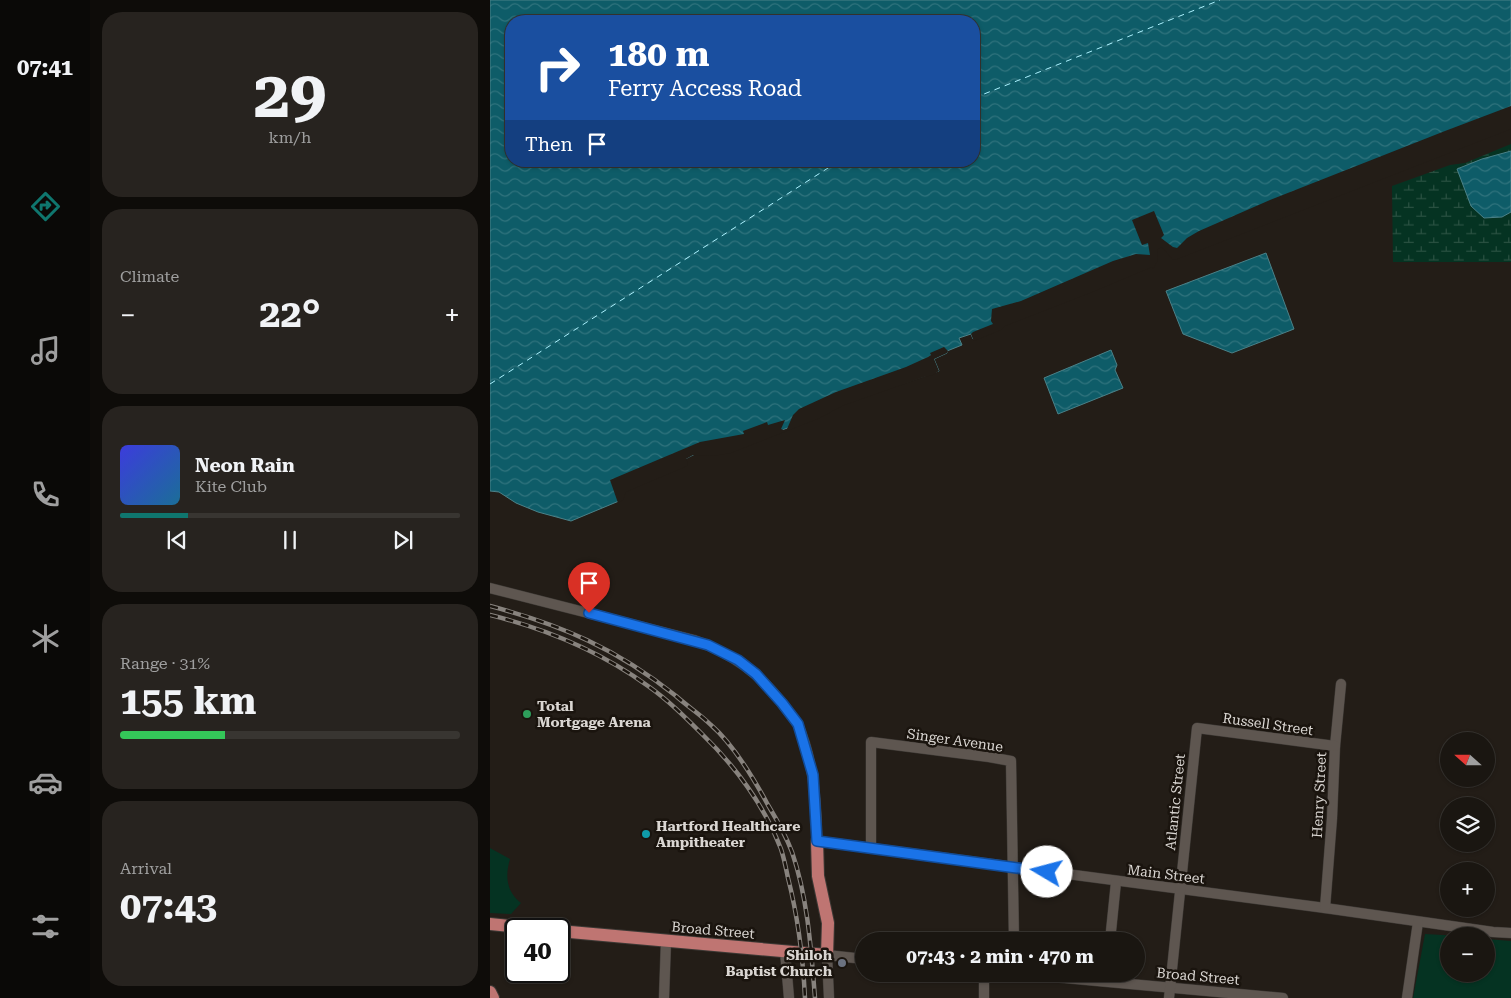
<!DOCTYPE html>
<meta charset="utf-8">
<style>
body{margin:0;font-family:"Roboto Serif",serif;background:#27231f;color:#f1f3f6;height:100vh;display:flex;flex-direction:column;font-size:19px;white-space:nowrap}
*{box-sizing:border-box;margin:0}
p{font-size:16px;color:#9f9f9f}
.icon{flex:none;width:28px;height:28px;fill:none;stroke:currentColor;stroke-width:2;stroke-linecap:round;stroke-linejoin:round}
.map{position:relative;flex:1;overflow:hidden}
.details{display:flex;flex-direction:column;gap:12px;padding:12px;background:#0e0c09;width:400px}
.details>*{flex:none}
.banner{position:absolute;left:15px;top:15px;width:475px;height:152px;border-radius:20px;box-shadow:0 1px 4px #0004,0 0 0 1px #383531;background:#1a4fa0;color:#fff;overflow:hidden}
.needle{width:32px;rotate:291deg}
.fabs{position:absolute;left:950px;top:732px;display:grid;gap:10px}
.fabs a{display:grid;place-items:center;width:55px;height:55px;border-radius:50%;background:#1a1611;box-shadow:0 1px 4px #0004,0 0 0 1px #383531;font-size:25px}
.speed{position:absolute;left:15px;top:918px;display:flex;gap:10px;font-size:25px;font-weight:700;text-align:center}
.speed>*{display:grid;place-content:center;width:65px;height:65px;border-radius:50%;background:#1a1611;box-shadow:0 1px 4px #0004,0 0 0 1px #383531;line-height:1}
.speed .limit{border:2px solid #111;border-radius:8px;background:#fff;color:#111}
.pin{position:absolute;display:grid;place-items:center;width:42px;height:42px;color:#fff;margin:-51px -21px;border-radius:50% 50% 50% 0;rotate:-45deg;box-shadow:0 0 5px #0007}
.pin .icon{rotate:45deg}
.me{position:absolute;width:55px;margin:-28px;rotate:278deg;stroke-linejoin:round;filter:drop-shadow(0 0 4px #0008)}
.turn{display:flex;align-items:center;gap:18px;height:105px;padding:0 20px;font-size:22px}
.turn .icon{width:65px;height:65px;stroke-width:2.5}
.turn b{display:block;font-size:35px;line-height:42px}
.then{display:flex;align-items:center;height:48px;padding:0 20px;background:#0003;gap:10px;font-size:19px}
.big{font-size:38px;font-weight:700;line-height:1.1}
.details .widget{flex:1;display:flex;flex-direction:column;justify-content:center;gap:8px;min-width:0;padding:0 18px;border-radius:20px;background:#27231f}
.details .dial{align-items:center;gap:0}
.dial b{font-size:65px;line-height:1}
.song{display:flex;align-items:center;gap:15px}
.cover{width:60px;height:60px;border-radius:8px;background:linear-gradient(135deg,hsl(240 70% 55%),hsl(200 70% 35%))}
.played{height:5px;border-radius:2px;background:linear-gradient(90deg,#0f766e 20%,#383531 20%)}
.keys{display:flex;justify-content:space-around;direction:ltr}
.heat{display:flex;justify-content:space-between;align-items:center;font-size:28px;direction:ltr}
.charge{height:8px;border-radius:4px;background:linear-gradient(90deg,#34c759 31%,#383531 0)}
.trip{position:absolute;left:365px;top:932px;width:290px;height:50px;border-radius:25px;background:#1a1611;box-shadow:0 1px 4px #0004,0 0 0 1px #383531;font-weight:700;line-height:50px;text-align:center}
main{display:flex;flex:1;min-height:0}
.tab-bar{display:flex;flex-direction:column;width:90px;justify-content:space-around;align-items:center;background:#0a0907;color:#9f9f9f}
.tab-bar .icon{width:35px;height:35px}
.tab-bar .active{color:#0f766e}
.tab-bar b{font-size:22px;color:#f1f3f6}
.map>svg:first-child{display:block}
.green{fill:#053322}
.wetland{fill:url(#wetland-marsh)}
.water{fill:url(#water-waves);stroke:#4b8188;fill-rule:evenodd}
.pier{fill:#231d17}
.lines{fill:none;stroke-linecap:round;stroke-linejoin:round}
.ferry{stroke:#acf2ff;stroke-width:1;stroke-dasharray:6 5;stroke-linecap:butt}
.minor-casing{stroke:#3d3935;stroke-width:11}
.major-casing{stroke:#3d3935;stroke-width:14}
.minor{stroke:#5e5650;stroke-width:10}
.major{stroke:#bf7572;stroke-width:12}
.rail-casing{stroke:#88837e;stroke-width:4.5}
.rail{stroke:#1a140e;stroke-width:2.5;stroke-dasharray:8;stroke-linecap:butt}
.route-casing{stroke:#114b97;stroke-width:12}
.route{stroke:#1a73e8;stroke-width:9}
.leisure-dot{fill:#2e9e5b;stroke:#1a140e;stroke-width:2}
.culture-dot{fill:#0f9aa8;stroke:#1a140e;stroke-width:2}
.worship-dot{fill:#6b7280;stroke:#1a140e;stroke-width:2}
.labels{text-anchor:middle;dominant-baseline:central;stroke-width:5;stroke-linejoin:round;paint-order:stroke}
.poi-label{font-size:14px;font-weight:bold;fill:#dad6d2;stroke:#1a140e;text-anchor:start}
.street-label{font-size:14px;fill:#dad6d2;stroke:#1a140e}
</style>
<main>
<nav class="tab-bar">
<b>07:41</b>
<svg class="icon active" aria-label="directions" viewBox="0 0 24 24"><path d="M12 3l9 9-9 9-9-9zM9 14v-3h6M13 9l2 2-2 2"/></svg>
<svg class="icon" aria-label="music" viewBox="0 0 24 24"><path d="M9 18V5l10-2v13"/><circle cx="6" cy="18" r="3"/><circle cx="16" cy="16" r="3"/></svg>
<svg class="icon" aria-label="phone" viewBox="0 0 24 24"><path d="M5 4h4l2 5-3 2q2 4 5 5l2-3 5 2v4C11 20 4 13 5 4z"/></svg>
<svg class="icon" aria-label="climate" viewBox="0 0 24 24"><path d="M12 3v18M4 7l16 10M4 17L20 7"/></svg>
<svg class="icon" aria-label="car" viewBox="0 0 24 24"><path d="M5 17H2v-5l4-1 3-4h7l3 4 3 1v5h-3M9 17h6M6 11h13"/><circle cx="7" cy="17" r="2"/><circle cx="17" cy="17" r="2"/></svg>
<svg class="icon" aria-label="filters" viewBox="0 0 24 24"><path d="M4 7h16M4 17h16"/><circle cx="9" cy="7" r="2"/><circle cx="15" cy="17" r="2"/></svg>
</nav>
<section class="details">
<div class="widget dial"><b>29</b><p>km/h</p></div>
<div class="widget"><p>Climate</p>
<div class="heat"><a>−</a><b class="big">22°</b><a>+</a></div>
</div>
<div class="widget">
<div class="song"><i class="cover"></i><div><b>Neon Rain</b><p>Kite Club</p></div></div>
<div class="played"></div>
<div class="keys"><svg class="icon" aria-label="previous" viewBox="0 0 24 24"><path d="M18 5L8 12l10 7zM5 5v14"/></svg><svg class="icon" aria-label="pause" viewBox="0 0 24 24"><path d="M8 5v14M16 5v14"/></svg><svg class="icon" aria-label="next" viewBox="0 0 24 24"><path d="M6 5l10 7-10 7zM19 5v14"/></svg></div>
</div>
<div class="widget"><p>Range · 31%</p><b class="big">155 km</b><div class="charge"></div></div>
<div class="widget"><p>Arrival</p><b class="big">07:43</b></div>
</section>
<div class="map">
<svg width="1021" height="998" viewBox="0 0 1021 998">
<defs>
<pattern id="wetland-marsh" width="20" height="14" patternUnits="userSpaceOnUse" patternTransform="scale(1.25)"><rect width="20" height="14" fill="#053322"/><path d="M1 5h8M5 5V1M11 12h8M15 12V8" fill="none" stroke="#295041"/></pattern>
<pattern id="water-waves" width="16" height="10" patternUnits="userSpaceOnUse" patternTransform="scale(1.25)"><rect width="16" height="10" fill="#0e5c68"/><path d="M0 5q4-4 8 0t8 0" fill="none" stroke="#30737d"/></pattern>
</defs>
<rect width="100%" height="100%" fill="#231d17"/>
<g class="green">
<path d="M 0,848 L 20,859 C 15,876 16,891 31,903 L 21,914 L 0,913 Z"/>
<path d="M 935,934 L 969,936 L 959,936 L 959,974 L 996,974 L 996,939 L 1021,941 L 1021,998 L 923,998 Z"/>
</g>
<path class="wetland" d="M 1021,144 L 1021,262 L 903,262 L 902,186 L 960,165 L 975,163 Z"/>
<g class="water">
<path d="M 0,0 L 1021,0 L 1021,126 L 684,257 L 674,246 L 666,247 L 664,261 L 513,324 L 483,339 L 481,334 L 469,338 L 472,345 L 457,351 L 457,353 L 444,359 L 449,371 L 351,404 L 329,416 L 258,443 L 205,454 L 134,490 L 129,501 L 81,521 L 48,512 L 26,503 L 9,492 L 0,491 ZM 21,21 L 484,21 L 484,161 L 21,161 Z"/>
<path d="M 1021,151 L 1021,212 L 1012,217 L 994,218 L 981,206 L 967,169 L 992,159 Z"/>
<path d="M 776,253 L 804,329 L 742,353 L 693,334 L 676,291 Z"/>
<path d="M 621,350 L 627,365 L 625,370 L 633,388 L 568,414 L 554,378 Z"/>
</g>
<g class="pier">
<path d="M 1021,106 L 1021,129 L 685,260 L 682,259 L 672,247 L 668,249 L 667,262 L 663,269 L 662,267 L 605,291 L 515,326 L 511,330 L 484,341 L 483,339 L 481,334 L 483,332 L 503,324 L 501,321 L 502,309 L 531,301 L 623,261 L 646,254 L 660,255 L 658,243 L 652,245 L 642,220 L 664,211 L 674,235 L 671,238 L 683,247 L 687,248 L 697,238 L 709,231 L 780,200 L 955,131 Z"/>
<path d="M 454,347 L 458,351 L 457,353 L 444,359 L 449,371 L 443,375 L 434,377 L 352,406 L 330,418 L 241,453 L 223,456 L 203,455 L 196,459 L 198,463 L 197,466 L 136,492 L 133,500 L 128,503 L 120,480 L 210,442 L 254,434 L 253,431 L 277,422 L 278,425 L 295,420 L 291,429 L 294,430 L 297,429 L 303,415 L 309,409 L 346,392 L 416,367 L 438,357 L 441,355 L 440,353 Z"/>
</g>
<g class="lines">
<g class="ferry">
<path d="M 484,98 L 730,0"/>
<path d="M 0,384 L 349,161"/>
</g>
<defs>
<g id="minor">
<path d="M 0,588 L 204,640 C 243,654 270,673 295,707 C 299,713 305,719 308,725 C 324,761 327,803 327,841 L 835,908 L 1003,932 L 1021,933"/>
<path d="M 381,848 L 381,742 L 499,757 L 521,761 L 524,941"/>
<path d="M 835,908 L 842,818 L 845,746 L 851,684"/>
<path d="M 620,941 L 626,882"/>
<path d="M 295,951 L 299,998"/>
<path d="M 494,974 L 494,998"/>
<path d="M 531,974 L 793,998"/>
<path d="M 174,998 L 176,941"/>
<path d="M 339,998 L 337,955 L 374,959"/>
<path d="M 679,998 L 707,728 L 845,746"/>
<path d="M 917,998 L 928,922"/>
</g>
<g id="major">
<path d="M 0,924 L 50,929"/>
<path d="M 69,931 L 337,955 L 338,923 L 328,876 L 327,841"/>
<path d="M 0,992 L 3,998"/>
</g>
</defs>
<use href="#minor" class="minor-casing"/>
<use href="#major" class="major-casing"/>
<use href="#minor" class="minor"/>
<use href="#major" class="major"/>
<defs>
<g id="rail">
<path d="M 0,606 C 72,625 127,649 186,696 C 197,706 210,714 221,725 C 243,744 264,779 278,805 C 287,820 296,836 302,852 C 318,899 321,949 325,998"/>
<path d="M 0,615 C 57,629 111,652 158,686 C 178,700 195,717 212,734 C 245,766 274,805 291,849 C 294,858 296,868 298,878 C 308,917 313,958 315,998"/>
</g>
</defs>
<use href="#rail" class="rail-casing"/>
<use href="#rail" class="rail"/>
</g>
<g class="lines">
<defs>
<path id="route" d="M 99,613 L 218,645 L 248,660 L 266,674 L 292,703 L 308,724 L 323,775 L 327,841 L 557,872"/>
</defs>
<use href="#route" class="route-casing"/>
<use href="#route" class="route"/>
</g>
<circle class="leisure-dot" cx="37" cy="714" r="5"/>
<circle class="culture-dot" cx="156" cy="834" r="5"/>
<circle class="worship-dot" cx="352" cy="963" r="5"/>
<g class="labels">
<g class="poi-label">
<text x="47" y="706">Total<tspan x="47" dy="16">Mortgage Arena</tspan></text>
<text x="166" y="826">Hartford Healthcare<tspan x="166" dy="16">Ampitheater</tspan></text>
<text x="342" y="955" text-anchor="end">Shiloh<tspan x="342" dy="16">Baptist Church</tspan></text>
</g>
<g class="street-label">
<text transform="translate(778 724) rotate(8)">Russell Street</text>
<text transform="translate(465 740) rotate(8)">Singer Avenue</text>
<text transform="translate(829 795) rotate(-87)">Henry Street</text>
<text transform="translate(685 802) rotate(-84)">Atlantic Street</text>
<text transform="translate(676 874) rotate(7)">Main Street</text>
<text transform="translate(223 930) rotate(5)">Broad Street</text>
<text transform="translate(708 976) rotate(5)">Broad Street</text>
</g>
</g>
</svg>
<div class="fabs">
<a><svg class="needle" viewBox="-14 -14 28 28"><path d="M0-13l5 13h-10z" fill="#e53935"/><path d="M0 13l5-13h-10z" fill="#9f9f9f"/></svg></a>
<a><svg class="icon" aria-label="layers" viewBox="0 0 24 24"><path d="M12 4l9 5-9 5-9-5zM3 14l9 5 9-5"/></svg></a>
<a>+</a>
<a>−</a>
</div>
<div class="speed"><div class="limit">40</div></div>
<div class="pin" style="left:99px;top:613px;background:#d93025"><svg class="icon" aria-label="arrive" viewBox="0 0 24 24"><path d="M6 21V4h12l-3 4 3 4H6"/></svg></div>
<svg class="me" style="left:557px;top:872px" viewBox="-20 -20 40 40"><circle r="19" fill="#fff"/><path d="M0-13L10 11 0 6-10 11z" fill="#1a73e8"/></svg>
<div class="trip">07:43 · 2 min · 470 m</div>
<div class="banner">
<div class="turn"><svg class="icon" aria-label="right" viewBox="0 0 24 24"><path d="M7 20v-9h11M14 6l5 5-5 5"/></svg><div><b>180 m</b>Ferry Access Road</div></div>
<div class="then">Then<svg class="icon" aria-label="arrive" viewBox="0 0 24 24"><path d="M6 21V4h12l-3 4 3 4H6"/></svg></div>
</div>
</div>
</main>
